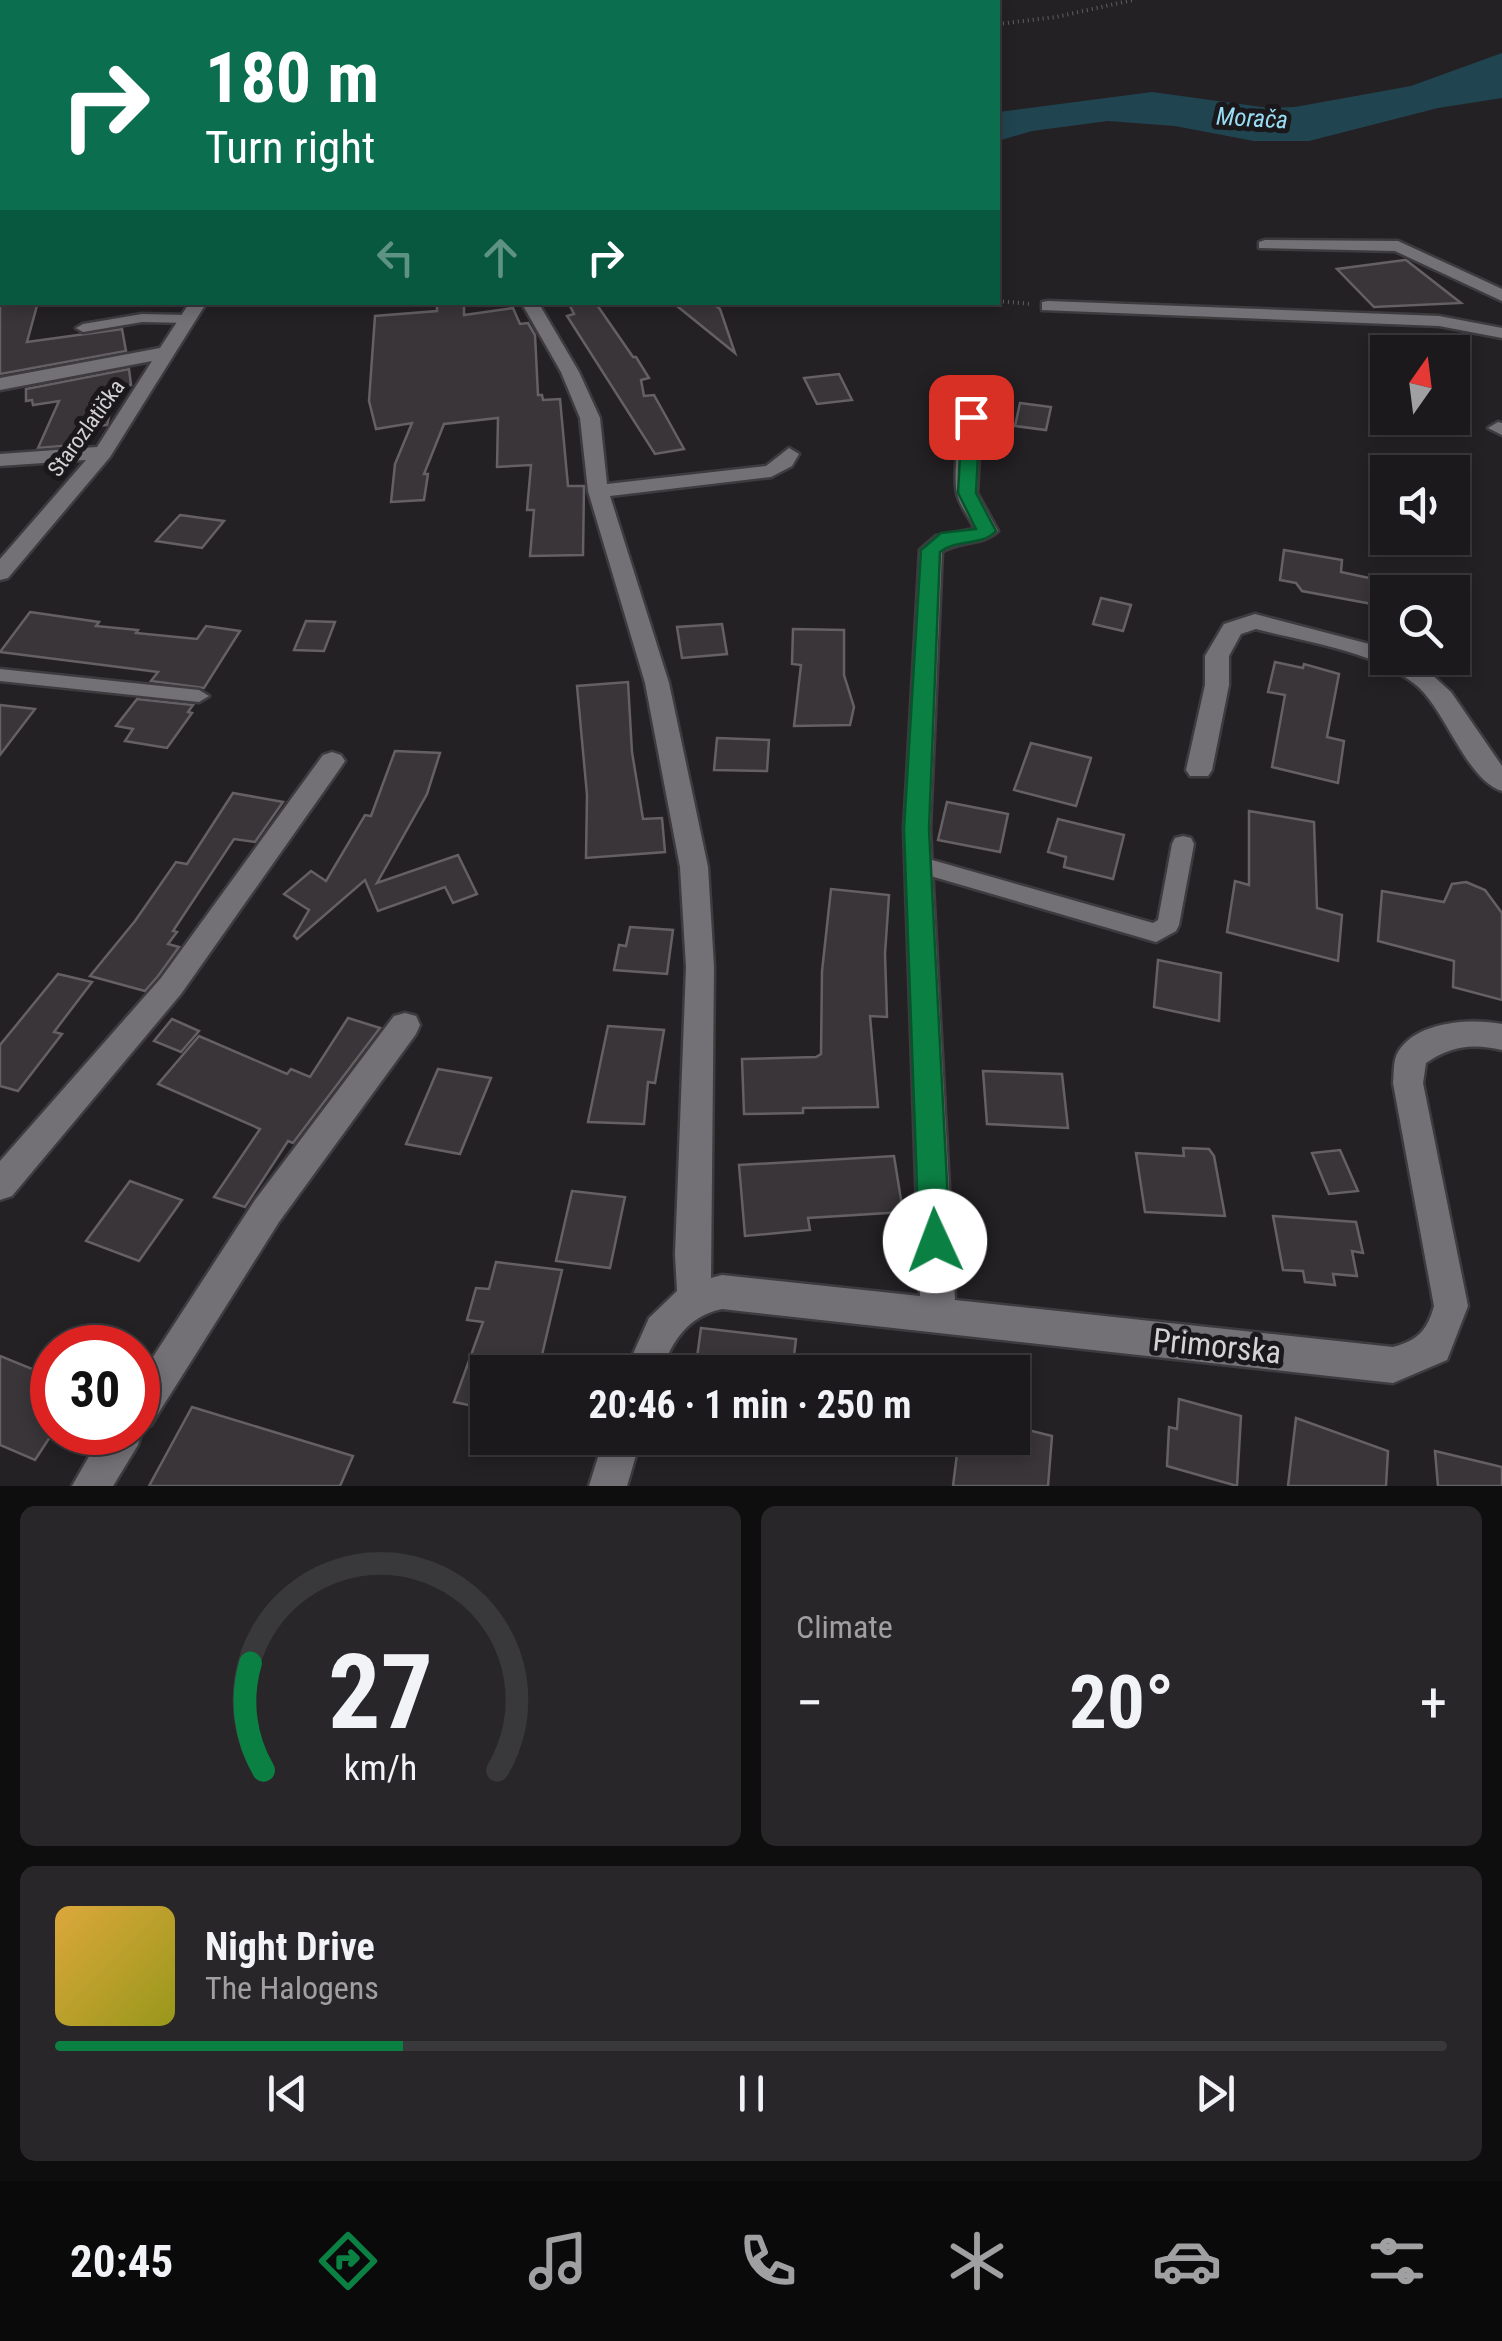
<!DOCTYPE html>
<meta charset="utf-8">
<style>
body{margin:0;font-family:"Roboto Condensed",sans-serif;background:#282629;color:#f1f3f6;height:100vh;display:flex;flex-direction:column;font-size:38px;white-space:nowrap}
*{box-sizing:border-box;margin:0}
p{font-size:32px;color:#a0a0a3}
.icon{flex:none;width:55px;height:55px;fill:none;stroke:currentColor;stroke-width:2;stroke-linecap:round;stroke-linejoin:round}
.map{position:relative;height:1486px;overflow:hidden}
.drawer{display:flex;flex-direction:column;gap:20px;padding:20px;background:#0f0e0f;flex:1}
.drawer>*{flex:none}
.banner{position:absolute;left:0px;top:0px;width:1000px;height:305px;box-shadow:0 5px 15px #0003,0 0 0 2px #39383b;background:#0b6e4f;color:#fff;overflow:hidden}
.needle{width:65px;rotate:14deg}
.tools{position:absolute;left:1370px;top:335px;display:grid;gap:20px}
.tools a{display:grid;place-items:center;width:100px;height:100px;border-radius:0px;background:#1b191c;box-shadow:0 5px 15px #0003,0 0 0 2px #39383b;font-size:50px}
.speed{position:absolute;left:30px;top:1325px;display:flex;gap:20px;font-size:50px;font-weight:700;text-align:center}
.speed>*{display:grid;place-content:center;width:130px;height:130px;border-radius:50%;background:#1b191c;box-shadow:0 5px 15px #0003,0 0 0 2px #39383b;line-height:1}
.speed .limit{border:15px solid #d22;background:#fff;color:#111}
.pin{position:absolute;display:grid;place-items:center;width:85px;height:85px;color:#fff;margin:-42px;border-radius:20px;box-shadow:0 5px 15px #0006}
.me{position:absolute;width:110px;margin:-55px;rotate:358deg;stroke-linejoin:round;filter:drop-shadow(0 0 8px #0008)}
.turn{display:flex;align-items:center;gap:35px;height:210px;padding:0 40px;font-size:45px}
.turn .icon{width:130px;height:130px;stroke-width:2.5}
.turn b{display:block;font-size:70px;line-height:85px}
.lanes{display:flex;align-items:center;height:95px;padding:0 40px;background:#0003;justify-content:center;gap:50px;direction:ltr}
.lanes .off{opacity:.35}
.big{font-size:75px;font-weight:700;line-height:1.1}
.drawer .card{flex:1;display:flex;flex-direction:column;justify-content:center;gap:15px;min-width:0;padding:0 35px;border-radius:15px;background:#282629}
.drawer .dial{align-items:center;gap:0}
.dial svg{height:260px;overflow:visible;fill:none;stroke:#39383b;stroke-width:7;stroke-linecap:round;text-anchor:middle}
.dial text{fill:#f1f3f6;stroke:none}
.song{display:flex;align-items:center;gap:30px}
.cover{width:120px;height:120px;border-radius:15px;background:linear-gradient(135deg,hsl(40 70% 55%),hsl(60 70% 35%))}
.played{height:10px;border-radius:5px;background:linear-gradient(90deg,#0b8043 25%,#39383b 25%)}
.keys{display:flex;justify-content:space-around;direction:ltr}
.heat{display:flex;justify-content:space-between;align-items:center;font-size:55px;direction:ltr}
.drawer .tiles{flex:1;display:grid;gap:20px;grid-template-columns:1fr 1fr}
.card:last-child{grid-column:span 2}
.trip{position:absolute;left:470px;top:1355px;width:560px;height:100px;border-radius:0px;background:#1b191c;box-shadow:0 5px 15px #0003,0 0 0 2px #39383b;font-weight:700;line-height:100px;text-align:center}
.tab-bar{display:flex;height:160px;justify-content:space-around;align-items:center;background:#0b0a0b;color:#a0a0a3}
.tab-bar .icon{width:70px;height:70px}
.tab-bar .on{color:#0b8043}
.tab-bar b{font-size:45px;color:#f1f3f6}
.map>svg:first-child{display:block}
.water{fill:#204550}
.building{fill:#393538;stroke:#646064;stroke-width:2.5}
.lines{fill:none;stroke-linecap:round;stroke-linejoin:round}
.lane-casing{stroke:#3d3b3e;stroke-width:5}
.street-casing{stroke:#3d3b3e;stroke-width:5}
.path{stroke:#615e62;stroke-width:4;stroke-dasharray:1 4;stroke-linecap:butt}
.lane{fill:#747176;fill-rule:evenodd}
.street{fill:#747176;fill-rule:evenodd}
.route{fill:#0b8043;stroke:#07532c;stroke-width:2.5}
.labels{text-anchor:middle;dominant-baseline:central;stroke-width:10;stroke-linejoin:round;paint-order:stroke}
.far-street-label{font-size:22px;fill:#d4d2d5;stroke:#1b181c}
.far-water-label{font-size:25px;font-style:italic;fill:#98ddf3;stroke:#1b181c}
.near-street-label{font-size:32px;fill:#d4d2d5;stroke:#1b181c}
</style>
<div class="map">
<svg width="1502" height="1486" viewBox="0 0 1502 1486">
<rect width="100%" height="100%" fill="#242125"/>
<path class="water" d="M 1502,53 L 1502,98 L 1438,108 L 1309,141 L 1254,141 L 1175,126 L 1108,121 L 1032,131 L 998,141 L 998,112 L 1152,92 L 1269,108 L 1295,107 L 1411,86 Z"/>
<g class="building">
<path d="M 1405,260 L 1406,260 L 1461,303 L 1374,307 L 1337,269 Z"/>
<path d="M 0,302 L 38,302 L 27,342 L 122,329 L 126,351 L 0,374 Z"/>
<path d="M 437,302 L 464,302 L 464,315 L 513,308 L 520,324 L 528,323 L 535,335 L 538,395 L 542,395 L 543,400 L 560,399 L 568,486 L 584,486 L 583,555 L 530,556 L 534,510 L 527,510 L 531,465 L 497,467 L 498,418 L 444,424 L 424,474 L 428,474 L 424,500 L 391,502 L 395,464 L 412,423 L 376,429 L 369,401 L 375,316 L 437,311 Z"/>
<path d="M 568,302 L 595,302 L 633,357 L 636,357 L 649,378 L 641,380 L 644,396 L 654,395 L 684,449 L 655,454 L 567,316 L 574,314 Z"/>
<path d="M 672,302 L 711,302 L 720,309 L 735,353 Z"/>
<path d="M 129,369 L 131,385 L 116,388 L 107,425 L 80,427 L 73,445 L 38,448 L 59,401 L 33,405 L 32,400 L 26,401 L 26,389 Z"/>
<path d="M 839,374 L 852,400 L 817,404 L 804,378 Z"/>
<path d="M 1020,403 L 1051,407 L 1046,430 L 1015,426 Z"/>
<path d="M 180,515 L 224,521 L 202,548 L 156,541 Z"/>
<path d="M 1284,550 L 1342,560 L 1341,572 L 1388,582 L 1388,607 L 1302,591 L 1296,583 L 1280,580 Z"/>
<path d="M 1101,598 L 1131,605 L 1123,631 L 1093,624 Z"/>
<path d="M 30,612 L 99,622 L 96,626 L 138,630 L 136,633 L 197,639 L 206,626 L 240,631 L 204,688 L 151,681 L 158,672 L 0,652 Z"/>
<path d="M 306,621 L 335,622 L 324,651 L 294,650 Z"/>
<path d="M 722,624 L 727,654 L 682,658 L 677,627 Z"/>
<path d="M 793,629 L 844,630 L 844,675 L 854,707 L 850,725 L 794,726 L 801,665 L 792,664 Z"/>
<path d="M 1275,662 L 1303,668 L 1304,664 L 1339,674 L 1327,737 L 1344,741 L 1338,783 L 1272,767 L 1285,695 L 1268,692 Z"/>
<path d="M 628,682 L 632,752 L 643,819 L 662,818 L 665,852 L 586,858 L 587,795 L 577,686 Z"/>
<path d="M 137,699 L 193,705 L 188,712 L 192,713 L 167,748 L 125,741 L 133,729 L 116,726 Z"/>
<path d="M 0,705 L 35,709 L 0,755 Z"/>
<path d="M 717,738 L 769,740 L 767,771 L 714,770 Z"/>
<path d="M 1031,743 L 1091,758 L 1076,806 L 1014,790 Z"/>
<path d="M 395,751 L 440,753 L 427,794 L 377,883 L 458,855 L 477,894 L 453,903 L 445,887 L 378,911 L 365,880 L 297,939 L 294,936 L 309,910 L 284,894 L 311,871 L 326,881 L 365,815 L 371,816 Z"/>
<path d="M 233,793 L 283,802 L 255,842 L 234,839 L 173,931 L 177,932 L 168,944 L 179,947 L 158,976 L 145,991 L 90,976 L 135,921 L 176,862 L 187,864 Z"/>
<path d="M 947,802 L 1008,814 L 1000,852 L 938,840 Z"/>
<path d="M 1249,811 L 1314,822 L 1317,908 L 1342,915 L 1338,961 L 1227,932 L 1235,881 L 1249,885 Z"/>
<path d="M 1058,819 L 1124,835 L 1113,879 L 1064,867 L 1066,857 L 1048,852 Z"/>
<path d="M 1466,882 L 1485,890 L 1502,913 L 1502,1000 L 1453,987 L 1454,961 L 1378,941 L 1382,891 L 1444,902 L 1452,884 Z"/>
<path d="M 831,889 L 889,895 L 885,954 L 887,1017 L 870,1016 L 878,1107 L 803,1108 L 803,1113 L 744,1114 L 742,1059 L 816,1057 L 821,1054 L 822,971 Z"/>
<path d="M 630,927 L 673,930 L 667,974 L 614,970 L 619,945 L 626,946 Z"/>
<path d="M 1158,960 L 1221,973 L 1219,1021 L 1154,1007 Z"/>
<path d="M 58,974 L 92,982 L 54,1032 L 62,1034 L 18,1091 L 0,1086 L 0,1045 Z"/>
<path d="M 348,1018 L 380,1028 L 293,1143 L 288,1141 L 245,1207 L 214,1197 L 260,1129 L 158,1084 L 199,1036 L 287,1074 L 291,1069 L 310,1077 Z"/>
<path d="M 172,1019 L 199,1031 L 181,1052 L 154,1041 Z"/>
<path d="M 608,1026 L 664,1030 L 655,1083 L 648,1082 L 644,1124 L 588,1122 Z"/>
<path d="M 438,1069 L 491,1078 L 460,1154 L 406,1144 Z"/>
<path d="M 983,1071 L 1062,1074 L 1068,1128 L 987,1124 Z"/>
<path d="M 1183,1148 L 1209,1149 L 1214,1156 L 1225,1216 L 1145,1212 L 1136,1153 L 1184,1156 Z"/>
<path d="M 1340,1150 L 1358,1191 L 1329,1194 L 1312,1153 Z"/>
<path d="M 894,1156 L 903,1212 L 808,1218 L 810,1230 L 745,1236 L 739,1165 Z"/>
<path d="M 130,1181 L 182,1200 L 139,1261 L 86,1241 Z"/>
<path d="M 572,1191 L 625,1197 L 610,1268 L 556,1261 Z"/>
<path d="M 1273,1216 L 1356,1222 L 1363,1253 L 1352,1251 L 1357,1276 L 1333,1274 L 1335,1285 L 1305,1282 L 1303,1271 L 1283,1270 Z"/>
<path d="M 496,1262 L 562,1270 L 538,1372 L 488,1372 L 488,1409 L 454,1402 L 483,1322 L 467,1320 L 476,1288 L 489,1289 Z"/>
<path d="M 701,1328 L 796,1339 L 793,1365 L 764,1361 L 763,1372 L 695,1372 Z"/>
<path d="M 0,1356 L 52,1377 L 52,1434 L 35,1460 L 0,1445 Z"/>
<path d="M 1179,1399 L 1241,1416 L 1237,1486 L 1167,1466 L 1169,1427 L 1177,1429 Z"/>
<path d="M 192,1407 L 353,1456 L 340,1486 L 149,1486 Z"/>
<path d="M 1296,1418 L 1388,1451 L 1386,1486 L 1288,1486 Z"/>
<path d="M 1012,1426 L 1052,1436 L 1048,1486 L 953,1486 L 959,1438 L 1012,1438 Z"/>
<path d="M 1435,1451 L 1502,1467 L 1502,1486 L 1438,1486 Z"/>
</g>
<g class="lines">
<defs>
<g id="lane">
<path d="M 142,314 L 189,315 L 196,319 L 189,323 L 142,322 L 83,332 L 76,328 L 83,324 Z"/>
<path d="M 0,669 L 199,690 L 209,696 L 199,702 L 0,681 Z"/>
<path d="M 1183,836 L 1191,838 L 1194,844 L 1179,925 L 1176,931 L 1156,942 L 910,870 L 907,864 L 910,858 L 918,856 L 1153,923 L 1158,920 L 1172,844 L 1175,838 Z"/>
</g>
<g id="street">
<path d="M 2,56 L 2,64 L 0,65 L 0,57 Z"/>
<rect x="0" y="204" width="2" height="10"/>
<path d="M 1265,240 L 1398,241 L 1502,289 L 1502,301 L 1395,251 L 1259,248 L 1259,242 Z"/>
<rect x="0" y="273" width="2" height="10"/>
<path d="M 1048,301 L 1439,316 L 1502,328 L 1502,338 L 1439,326 L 1042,310 L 1042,302 Z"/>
<path d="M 190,302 L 207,302 L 110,457 L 8,578 L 0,580 L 0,559 L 86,460 L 0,466 L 0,454 L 97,447 L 152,361 L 0,390 L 0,378 L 160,348 Z"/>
<path d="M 521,302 L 538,302 L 579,372 L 600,418 L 607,484 L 766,466 L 789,448 L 799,454 L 792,466 L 771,477 L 610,496 L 669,683 L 708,867 L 714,967 L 711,1278 L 722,1275 L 920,1296 L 904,829 L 920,550 L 936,536 L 975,529 C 970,518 959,505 957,493 C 952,472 961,390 982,382 L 991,388 L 981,417 L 977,493 L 998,531 C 982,546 959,540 942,552 L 930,829 L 955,1300 L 1393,1347 C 1418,1340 1427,1331 1434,1306 L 1393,1083 C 1394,1073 1393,1060 1398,1052 C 1416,1021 1472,1018 1502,1024 L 1502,1050 C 1472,1043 1451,1046 1426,1063 L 1423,1083 L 1468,1306 L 1447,1360 L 1393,1383 L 722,1309 C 688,1316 672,1341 661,1372 L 625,1372 L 649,1318 L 677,1291 L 675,1254 L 686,967 L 680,867 L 645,683 L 588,491 L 580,418 L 561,372 Z"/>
<path d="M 1498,422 L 1502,423 L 1502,435 L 1488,428 Z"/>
<path d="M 1255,614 L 1388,649 L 1388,658 L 1407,658 L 1420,664 L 1451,692 L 1502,766 L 1502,791 C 1466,780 1446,710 1416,685 C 1373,650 1308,643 1256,629 L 1241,634 L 1229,656 L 1229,685 L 1212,770 L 1208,776 L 1190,776 L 1186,770 L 1205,685 L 1205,656 L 1224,624 Z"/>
<path d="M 332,752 L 341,755 L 345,761 L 341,767 L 181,994 L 12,1196 L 0,1200 L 0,1161 L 161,978 L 323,755 Z"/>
<path d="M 405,1013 L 416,1016 L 420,1025 L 416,1034 L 279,1222 L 151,1425 L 142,1429 L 138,1445 L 113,1486 L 72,1486 L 103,1432 L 138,1432 L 138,1380 L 255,1200 L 394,1016 Z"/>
<path d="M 604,1438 L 641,1438 L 627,1486 L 589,1486 Z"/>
</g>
</defs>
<use href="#lane" class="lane-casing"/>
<use href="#street" class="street-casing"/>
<g class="path">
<path d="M 998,24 L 1056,17 L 1133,0"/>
<path d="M 998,301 L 1031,304"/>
</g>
<use href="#lane" class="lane"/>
<use href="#street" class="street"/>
</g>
<path class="route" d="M 971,412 L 980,417 L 976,493 L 996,531 C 981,547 958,538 940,552 L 929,829 L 950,1241 L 946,1251 L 935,1255 L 924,1251 L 919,1241 L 904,829 L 921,550 L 941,533 L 976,529 L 958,493 L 962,417 Z"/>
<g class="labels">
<g class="far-street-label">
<text transform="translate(86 428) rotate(-54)">Starozlatička</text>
</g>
<g class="far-water-label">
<text transform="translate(1252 118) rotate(3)">Morača</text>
</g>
<g class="near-street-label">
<text transform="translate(1217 1346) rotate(6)">Primorska</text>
</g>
</g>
</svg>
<div class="tools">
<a><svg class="needle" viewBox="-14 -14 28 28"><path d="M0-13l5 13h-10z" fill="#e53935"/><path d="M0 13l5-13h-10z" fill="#a0a0a3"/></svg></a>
<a><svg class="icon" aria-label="sound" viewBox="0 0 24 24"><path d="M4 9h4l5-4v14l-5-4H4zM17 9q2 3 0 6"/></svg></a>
<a><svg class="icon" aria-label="search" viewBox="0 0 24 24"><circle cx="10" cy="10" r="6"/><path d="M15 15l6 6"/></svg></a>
</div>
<div class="speed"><div class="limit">30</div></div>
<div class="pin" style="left:971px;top:417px;background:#d93025"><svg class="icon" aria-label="arrive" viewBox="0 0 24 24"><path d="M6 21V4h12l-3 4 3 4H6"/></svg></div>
<svg class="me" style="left:935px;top:1241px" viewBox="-20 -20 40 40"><circle r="19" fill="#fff"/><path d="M0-13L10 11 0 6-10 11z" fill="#0b8043"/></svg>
<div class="trip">20:46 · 1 min · 250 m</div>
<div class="banner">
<div class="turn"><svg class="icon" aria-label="right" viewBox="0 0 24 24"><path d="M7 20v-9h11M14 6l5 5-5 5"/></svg><div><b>180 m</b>Turn right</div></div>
<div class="lanes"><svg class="icon off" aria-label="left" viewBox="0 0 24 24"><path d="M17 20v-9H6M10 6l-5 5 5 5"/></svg><svg class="icon off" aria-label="ahead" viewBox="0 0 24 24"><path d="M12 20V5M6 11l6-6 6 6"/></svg><svg class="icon" aria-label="right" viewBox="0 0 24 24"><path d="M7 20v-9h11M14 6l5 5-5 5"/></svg></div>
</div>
</div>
<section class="drawer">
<div class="tiles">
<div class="card dial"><svg viewBox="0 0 100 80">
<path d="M14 69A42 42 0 1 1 86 69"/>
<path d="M14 69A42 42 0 0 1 10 36" stroke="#0b8043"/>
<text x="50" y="56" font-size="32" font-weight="700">27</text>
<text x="50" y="72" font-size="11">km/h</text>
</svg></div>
<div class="card"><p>Climate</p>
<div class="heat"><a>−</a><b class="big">20°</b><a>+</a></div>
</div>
<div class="card">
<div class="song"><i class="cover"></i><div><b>Night Drive</b><p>The Halogens</p></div></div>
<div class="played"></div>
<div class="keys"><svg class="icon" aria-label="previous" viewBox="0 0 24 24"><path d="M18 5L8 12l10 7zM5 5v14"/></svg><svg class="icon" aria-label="pause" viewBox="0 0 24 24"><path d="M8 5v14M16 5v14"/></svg><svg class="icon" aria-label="next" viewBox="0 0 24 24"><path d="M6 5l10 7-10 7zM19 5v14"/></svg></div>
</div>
</div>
</section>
<nav class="tab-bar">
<b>20:45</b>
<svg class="icon on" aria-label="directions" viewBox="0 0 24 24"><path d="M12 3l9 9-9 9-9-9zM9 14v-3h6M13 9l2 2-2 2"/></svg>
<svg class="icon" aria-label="music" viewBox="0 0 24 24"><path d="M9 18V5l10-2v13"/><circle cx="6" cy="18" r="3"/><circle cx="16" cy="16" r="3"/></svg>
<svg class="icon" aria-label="phone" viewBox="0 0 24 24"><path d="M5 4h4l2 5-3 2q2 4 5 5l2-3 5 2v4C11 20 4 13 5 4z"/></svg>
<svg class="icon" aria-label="climate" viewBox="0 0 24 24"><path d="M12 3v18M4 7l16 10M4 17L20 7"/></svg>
<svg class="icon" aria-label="car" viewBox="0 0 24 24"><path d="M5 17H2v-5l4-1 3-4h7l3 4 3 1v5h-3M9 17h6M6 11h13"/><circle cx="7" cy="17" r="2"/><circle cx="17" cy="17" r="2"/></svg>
<svg class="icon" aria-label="filters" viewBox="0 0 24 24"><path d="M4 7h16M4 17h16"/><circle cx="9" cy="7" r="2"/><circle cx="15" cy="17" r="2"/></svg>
</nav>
